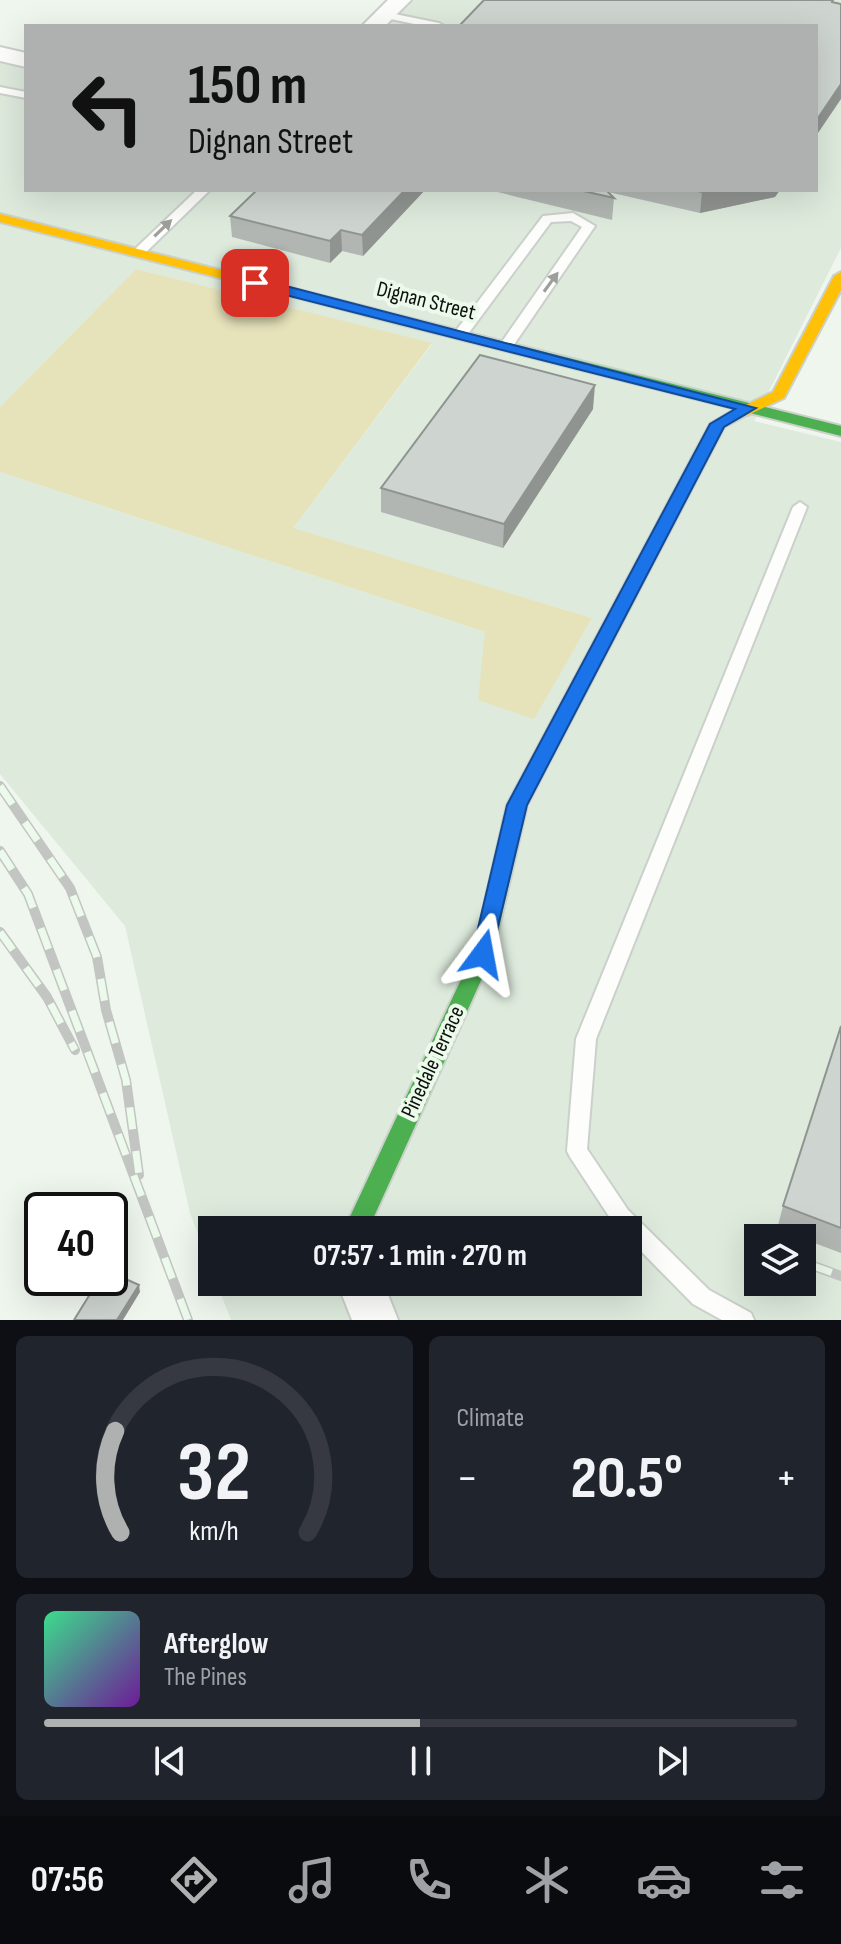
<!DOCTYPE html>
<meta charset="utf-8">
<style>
body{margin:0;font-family:"Sofia Sans Condensed",sans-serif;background:#20242c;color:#f1f3f6;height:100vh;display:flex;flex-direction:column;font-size:30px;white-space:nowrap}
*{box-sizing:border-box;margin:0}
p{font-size:26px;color:#9ea1a6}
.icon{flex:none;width:44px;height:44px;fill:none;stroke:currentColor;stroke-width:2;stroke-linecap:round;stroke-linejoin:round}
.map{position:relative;height:1320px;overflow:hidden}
.side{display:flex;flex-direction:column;gap:16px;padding:16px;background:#0d0f14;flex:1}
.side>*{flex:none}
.hud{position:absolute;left:24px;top:24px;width:794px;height:168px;border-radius:0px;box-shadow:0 8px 32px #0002;background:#aeb1b0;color:#111;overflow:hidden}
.tools{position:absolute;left:744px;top:1224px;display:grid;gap:16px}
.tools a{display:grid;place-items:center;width:72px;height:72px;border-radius:0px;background:#171b24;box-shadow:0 8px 32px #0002;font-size:40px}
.speed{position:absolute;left:24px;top:1192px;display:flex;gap:16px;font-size:40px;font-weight:700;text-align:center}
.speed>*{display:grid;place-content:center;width:104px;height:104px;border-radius:50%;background:#171b24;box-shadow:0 8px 32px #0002;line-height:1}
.speed .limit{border:4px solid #111;border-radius:12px;background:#fff;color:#111}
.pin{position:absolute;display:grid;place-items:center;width:68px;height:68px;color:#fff;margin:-34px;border-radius:16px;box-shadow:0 4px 12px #0006}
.me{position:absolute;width:88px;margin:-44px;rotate:13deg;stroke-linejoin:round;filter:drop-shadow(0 0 6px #0008)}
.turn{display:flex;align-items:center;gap:28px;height:168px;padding:0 32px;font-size:36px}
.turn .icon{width:104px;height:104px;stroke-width:2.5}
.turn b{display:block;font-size:56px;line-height:68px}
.big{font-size:60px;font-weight:700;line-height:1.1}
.side .widget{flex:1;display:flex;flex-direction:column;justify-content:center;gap:12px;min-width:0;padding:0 28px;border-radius:12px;background:#20242c}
.side .dial{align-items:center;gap:0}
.dial svg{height:208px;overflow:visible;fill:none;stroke:#363941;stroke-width:7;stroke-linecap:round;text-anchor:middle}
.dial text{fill:#f1f3f6;stroke:none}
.song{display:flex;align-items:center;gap:24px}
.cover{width:96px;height:96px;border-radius:12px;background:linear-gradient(135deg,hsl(150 70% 55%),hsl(280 70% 35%))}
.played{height:8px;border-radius:4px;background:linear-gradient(90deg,#aeb1b0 50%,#363941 50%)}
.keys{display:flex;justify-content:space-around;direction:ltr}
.heat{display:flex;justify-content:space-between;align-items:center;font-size:44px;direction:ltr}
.side .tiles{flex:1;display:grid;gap:16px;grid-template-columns:1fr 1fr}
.widget:last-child{grid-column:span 2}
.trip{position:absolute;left:198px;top:1216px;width:444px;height:80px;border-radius:0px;background:#171b24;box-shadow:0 8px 32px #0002;font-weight:700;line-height:80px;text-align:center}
.tab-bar{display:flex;height:128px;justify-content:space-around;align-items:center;background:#090b0e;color:#9ea1a6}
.tab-bar .icon{width:56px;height:56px}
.tab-bar .on{color:#aeb1b0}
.tab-bar b{font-size:36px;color:#f1f3f6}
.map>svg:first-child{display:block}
.built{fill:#ddeadc;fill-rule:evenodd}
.green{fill:#e6e3bb}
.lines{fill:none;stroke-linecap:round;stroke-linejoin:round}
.lane-casing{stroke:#cbd0cb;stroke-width:4}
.street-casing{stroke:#cbd0cb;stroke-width:4}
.fast-casing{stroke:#cbd0cb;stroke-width:4}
.slow-casing{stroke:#cbd0cb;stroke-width:4}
.lane{fill:#fdfefc;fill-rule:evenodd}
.street{fill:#fdfefc;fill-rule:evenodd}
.fast{fill:#4caf50;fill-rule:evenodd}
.slow{fill:#ffc107;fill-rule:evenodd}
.rail-casing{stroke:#c3c5c3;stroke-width:10}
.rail{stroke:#ecfaeb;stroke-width:7;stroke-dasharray:22;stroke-linecap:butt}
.wall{fill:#b1b6b2}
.shaded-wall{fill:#909491}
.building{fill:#ced4cf;stroke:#909491;stroke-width:2}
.oneway{fill:#9d9f9c}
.route{fill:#1a73e8;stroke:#114b97;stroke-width:2}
.labels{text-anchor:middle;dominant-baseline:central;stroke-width:8;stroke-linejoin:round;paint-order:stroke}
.street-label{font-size:22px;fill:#0c110c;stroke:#ecfaeb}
</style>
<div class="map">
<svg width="841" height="1320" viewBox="0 0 841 1320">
<rect width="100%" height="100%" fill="#eff6ee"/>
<path class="built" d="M 413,0 L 841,0 L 841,248 L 754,421 L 841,442 L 841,1320 L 231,1320 L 216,1282 L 628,1282 L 628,1230 L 212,1230 L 212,1271 L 190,1213 L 125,926 L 0,774 L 0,472 L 485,632 L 533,718 L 592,618 L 292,529 L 432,344 L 136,269 L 0,407 L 0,60 L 26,65 L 26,190 L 816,190 L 816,26 L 386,26 ZM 758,1238 L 802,1238 L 802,1282 L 758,1282 Z"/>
<path class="green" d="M 136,269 L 432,343 L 293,528 L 592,618 L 534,719 L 478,700 L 485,632 L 0,472 L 0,407 Z"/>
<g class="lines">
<defs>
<g id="lane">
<path d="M 385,12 L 439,23 L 444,26 L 424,26 L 381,17 L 381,13 Z"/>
<path d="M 0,87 L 26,92 L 26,98 L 0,93 Z"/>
<path d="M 197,190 L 210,190 L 142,256 L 134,256 L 134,250 Z"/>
<path d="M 573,213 L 595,226 L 511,349 L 506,350 L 499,346 L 582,227 L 571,221 L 551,222 L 465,338 L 455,338 L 455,332 L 543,216 Z"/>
<path d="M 800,502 L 807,507 L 596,1039 L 587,1149 L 628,1210 L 709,1290 L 751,1313 L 754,1320 L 722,1320 L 693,1304 L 628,1238 L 628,1230 L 620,1230 L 614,1224 L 570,1157 L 567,1151 L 576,1039 L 793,507 Z"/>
</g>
<g id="street">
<path d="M 388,0 L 411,0 L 385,26 L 362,26 Z"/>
<path d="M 0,47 L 26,53 L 26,67 L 0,61 Z"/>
<path d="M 337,1282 L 383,1282 L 398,1320 L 352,1320 Z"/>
</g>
<path id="fast" d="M 369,308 L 841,426 L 841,436 L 750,413 L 724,427 L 527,805 L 493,954 L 372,1221 L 372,1230 L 348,1230 L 348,1221 L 473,954 L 507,805 L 710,424 L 736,409 L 364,315 L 364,309 Z"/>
<g id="slow">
<path d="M 0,214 L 374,309 L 376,312 L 369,316 L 0,222 Z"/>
<path d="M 841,272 L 841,290 L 784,398 L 748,415 L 738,415 L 735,412 L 738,409 L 773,392 L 834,276 Z"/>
</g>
</defs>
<use href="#lane" class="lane-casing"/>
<use href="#street" class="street-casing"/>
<use href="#fast" class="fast-casing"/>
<use href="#slow" class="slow-casing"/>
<use href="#lane" class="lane"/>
<use href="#street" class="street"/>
<use href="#fast" class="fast"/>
<use href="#slow" class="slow"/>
<defs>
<g id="rail">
<path d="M 0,786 L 70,888 L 97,957 L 106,1010 L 126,1080 L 139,1175"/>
<path d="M 0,851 L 28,894 L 188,1320"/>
<path d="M 0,932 L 47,997 L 75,1050"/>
<path d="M 811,1265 L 841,1276"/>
</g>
</defs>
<use href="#rail" class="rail-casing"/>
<use href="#rail" class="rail"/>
</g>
<g class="wall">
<path d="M 425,190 L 363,256 L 342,251 L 330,263 L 232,237 L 230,216 Z"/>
<path d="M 489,190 L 780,190 L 775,197 L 700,213 L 608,192 L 614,198 L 612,220 Z"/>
<path d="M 593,409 L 503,548 L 381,512 L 381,488 Z"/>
<path d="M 841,1026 L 841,1253 L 777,1229 L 783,1206 Z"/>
</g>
<g class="shaded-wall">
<path d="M 841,84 L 841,99 L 816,136 L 816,121 Z"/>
<path d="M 405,190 L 425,190 L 363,256 L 362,235 Z"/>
<path d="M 712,190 L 780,190 L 775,197 L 700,213 L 702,192 Z"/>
<path d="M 341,230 L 342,251 L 330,263 L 330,241 Z"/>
<path d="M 595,385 L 593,409 L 503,548 L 504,524 Z"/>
<path d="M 139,1285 L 140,1292 L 123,1320 L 117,1320 Z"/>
</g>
<g class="building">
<path d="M 484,0 L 833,0 L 832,2 L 841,4 L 841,84 L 816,121 L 816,26 L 459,26 Z"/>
<path d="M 257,190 L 405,190 L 362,235 L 341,230 L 330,241 L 230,216 Z"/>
<path d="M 579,190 L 606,190 L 614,198 Z"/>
<path d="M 693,190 L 712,190 L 702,192 Z"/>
<path d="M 480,355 L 595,385 L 504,524 L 381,488 Z"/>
<path d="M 841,1026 L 841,1228 L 783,1206 Z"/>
<path d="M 110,1272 L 139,1285 L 117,1320 L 74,1320 L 100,1278 L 110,1278 Z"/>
</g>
<defs><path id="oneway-solid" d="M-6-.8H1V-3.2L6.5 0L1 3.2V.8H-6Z" transform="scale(2)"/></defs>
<g class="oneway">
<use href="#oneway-solid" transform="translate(163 228) rotate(-44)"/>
<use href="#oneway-solid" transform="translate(551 282) rotate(-54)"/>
</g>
<path class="route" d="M 255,278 L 756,408 L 724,427 L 527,805 L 490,960 L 475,960 L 472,954 L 507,805 L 710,424 L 735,409 L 250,286 L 247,283 Z"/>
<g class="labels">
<g class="street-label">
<text transform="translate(426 301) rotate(14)">Dignan Street</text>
<text transform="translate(433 1062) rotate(-65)">Pinedale Terrace</text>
</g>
</g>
</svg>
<div class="tools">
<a><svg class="icon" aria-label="layers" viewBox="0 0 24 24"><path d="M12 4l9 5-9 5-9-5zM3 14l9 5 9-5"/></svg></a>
</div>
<div class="speed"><div class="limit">40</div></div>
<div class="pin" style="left:255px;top:283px;background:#d93025"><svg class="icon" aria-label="arrive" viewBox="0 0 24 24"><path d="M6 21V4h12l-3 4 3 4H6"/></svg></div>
<svg class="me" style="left:483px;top:954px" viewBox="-20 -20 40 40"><path d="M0-17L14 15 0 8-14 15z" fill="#1a73e8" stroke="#fff" stroke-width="4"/></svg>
<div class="trip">07:57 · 1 min · 270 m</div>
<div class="hud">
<div class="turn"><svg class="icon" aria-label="left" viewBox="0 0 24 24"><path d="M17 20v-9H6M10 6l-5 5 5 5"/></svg><div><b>150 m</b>Dignan Street</div></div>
</div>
</div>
<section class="side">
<div class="tiles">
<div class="widget dial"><svg viewBox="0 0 100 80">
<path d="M14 69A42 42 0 1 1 86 69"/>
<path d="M14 69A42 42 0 0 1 12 30" stroke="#aeb1b0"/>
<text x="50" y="56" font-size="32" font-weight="700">32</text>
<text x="50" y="72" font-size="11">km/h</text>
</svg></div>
<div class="widget"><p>Climate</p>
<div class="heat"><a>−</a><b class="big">20.5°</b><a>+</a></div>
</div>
<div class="widget">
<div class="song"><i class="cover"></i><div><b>Afterglow</b><p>The Pines</p></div></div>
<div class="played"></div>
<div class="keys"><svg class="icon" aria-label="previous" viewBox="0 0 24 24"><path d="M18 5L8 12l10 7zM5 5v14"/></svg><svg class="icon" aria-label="pause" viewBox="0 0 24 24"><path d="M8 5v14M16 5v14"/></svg><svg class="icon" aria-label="next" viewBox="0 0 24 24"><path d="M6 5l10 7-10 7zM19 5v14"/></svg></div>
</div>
</div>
</section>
<nav class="tab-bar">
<b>07:56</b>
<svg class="icon on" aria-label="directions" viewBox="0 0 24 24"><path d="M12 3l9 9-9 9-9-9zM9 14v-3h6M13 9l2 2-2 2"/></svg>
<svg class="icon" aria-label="music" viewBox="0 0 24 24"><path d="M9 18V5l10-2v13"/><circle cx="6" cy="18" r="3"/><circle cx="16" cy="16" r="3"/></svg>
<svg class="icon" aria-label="phone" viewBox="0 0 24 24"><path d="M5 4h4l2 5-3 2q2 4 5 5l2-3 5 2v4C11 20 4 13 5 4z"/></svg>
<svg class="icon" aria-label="climate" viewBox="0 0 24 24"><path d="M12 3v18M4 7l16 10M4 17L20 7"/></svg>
<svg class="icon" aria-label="car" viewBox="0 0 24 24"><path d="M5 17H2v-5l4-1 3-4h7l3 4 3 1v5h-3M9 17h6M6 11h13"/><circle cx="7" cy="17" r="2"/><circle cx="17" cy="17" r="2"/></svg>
<svg class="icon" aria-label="filters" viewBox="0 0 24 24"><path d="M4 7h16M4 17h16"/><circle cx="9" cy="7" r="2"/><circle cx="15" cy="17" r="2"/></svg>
</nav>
